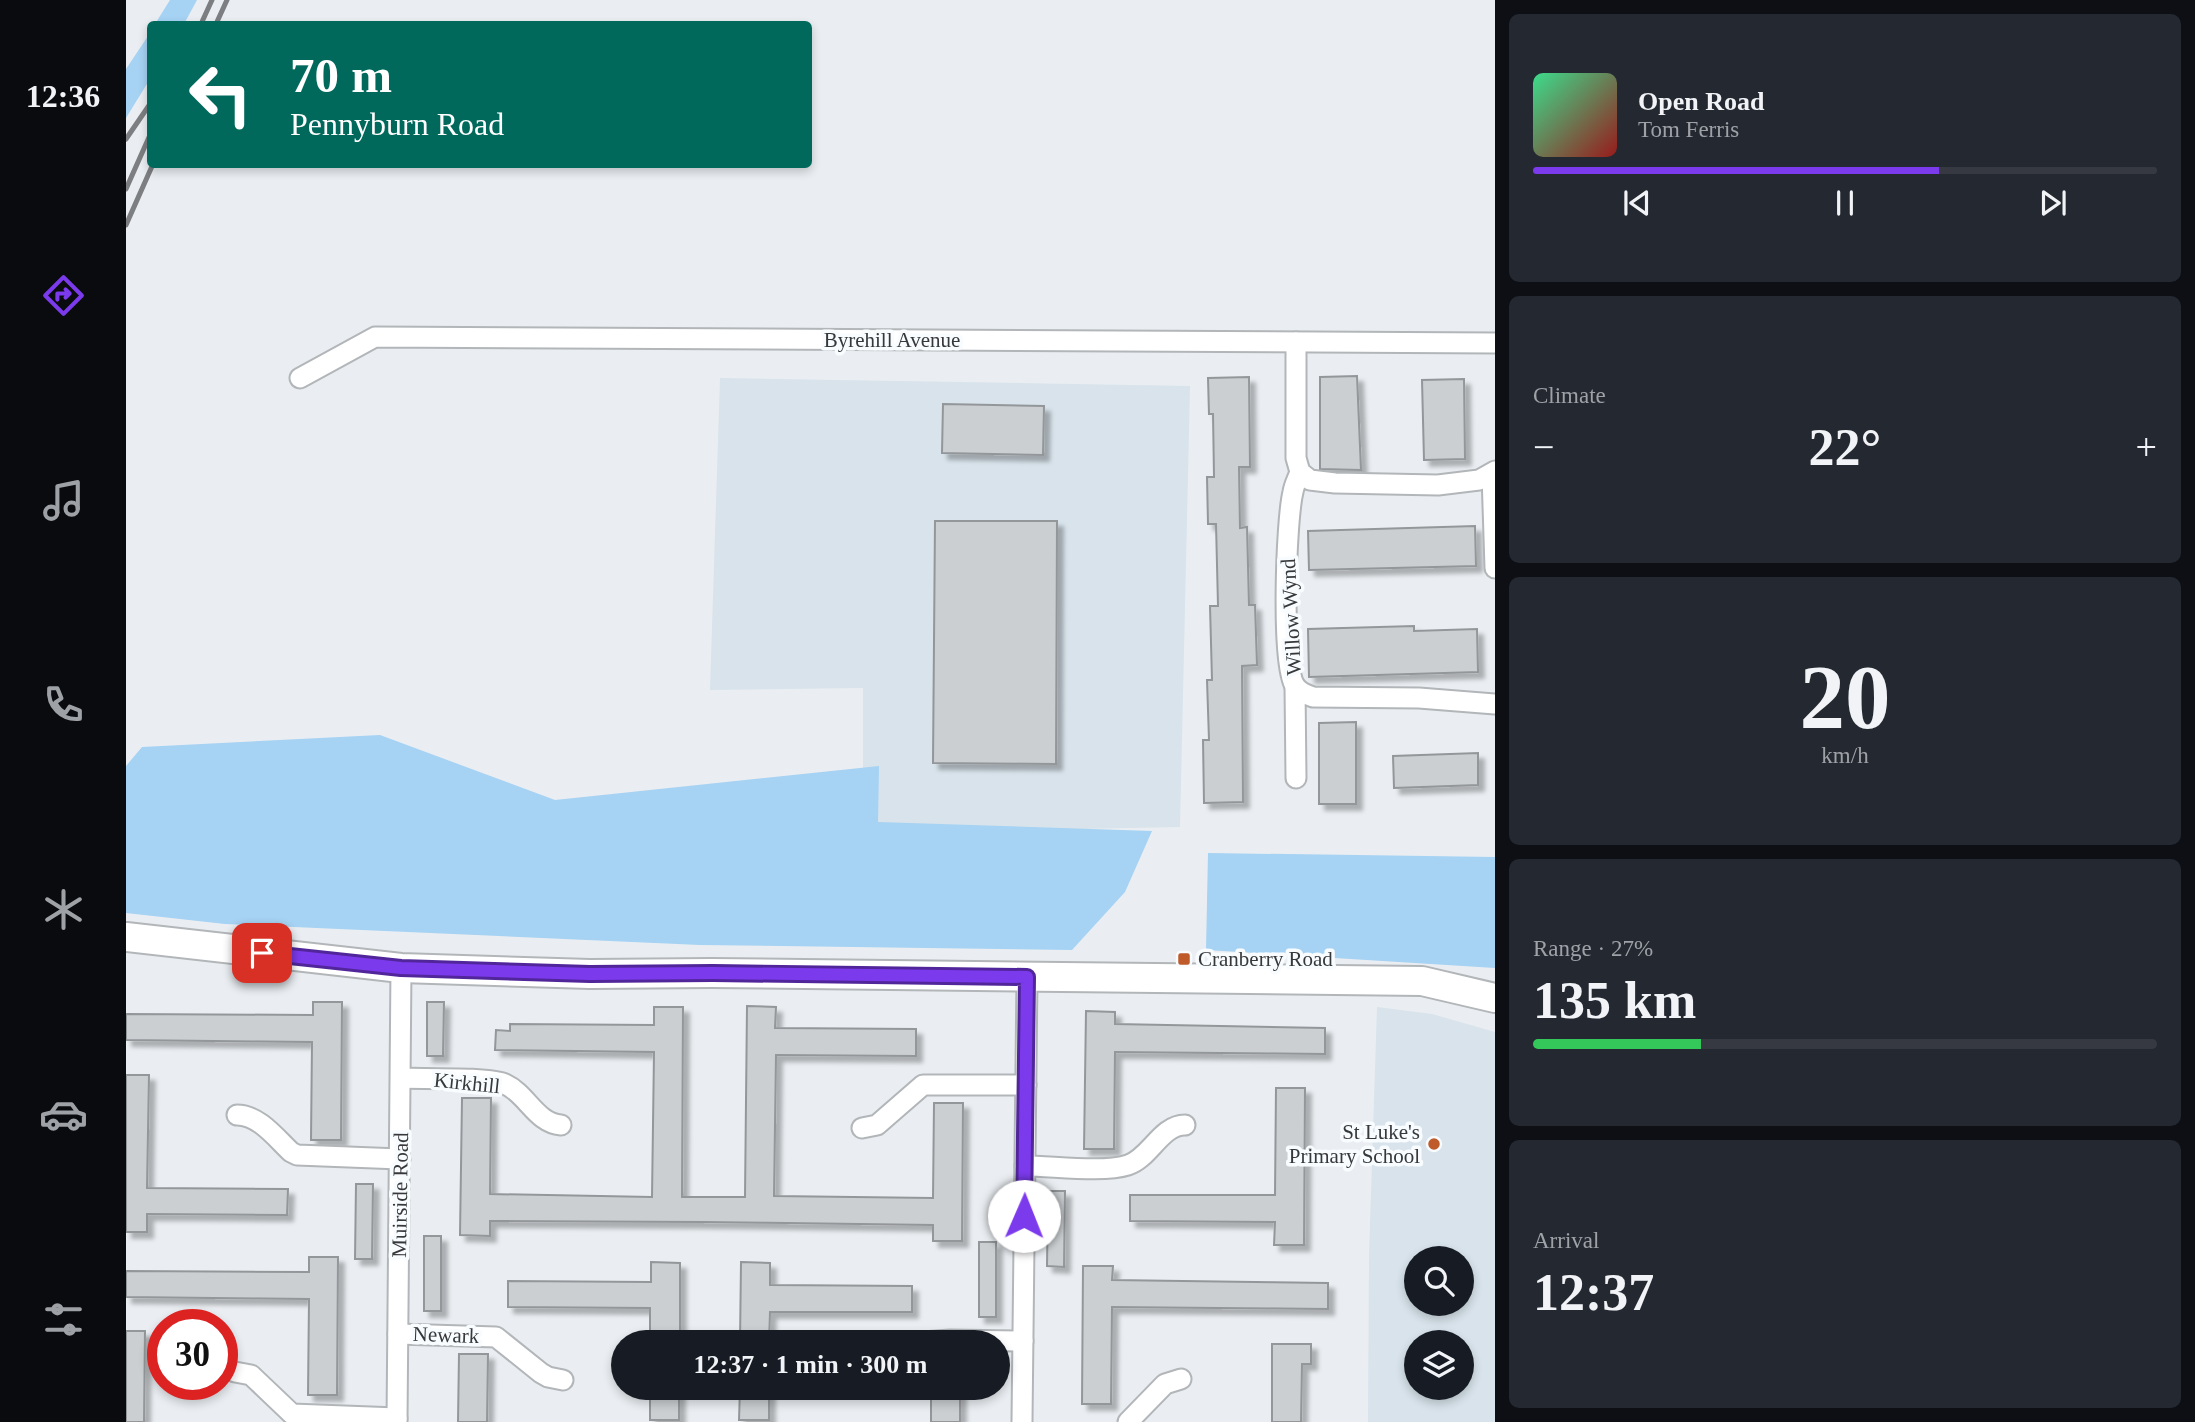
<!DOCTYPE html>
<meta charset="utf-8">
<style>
body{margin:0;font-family:Georgia,serif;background:#242831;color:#f1f3f6;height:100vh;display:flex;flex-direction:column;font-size:26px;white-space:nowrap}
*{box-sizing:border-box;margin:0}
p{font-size:23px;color:#9ea1a6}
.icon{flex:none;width:38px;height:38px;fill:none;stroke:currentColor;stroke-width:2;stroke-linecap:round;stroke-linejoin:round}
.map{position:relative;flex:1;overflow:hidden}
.details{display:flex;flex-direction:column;gap:14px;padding:14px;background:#0d0f14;width:700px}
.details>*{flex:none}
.top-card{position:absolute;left:21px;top:21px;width:665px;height:147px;border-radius:7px;box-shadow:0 4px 10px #0003;background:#00695c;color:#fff;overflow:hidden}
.buttons{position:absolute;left:1278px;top:1246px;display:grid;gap:14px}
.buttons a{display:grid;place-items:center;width:70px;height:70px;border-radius:50%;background:#171b24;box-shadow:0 4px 10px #0003;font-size:35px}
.speed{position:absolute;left:21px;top:1309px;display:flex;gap:14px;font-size:35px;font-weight:700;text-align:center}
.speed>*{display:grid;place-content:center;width:91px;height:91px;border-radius:50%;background:#171b24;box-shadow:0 4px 10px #0003;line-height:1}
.speed .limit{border:10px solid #d22;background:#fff;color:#111}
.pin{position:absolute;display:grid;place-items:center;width:60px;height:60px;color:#fff;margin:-30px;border-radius:14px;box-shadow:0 4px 10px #0006}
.me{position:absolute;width:77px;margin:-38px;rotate:1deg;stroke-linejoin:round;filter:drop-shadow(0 0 5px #0008)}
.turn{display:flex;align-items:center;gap:24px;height:147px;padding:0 28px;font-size:32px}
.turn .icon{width:91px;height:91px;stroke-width:2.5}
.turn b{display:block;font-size:49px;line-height:60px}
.big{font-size:52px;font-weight:700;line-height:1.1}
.details .widget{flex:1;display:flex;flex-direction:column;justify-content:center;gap:10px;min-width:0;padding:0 24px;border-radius:10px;background:#242831}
.details .dial{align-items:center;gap:0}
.dial b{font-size:91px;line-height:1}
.song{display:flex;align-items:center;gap:21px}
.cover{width:84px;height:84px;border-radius:10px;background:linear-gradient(135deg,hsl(150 70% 55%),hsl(0 70% 35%))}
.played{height:7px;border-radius:4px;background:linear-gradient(90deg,#7c3aed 65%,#363941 65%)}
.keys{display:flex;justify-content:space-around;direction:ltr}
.heat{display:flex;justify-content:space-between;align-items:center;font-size:38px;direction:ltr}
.charge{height:10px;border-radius:5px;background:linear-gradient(90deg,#34c759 27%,#363941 0)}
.trip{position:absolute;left:485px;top:1330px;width:399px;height:70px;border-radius:35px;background:#171b24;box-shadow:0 4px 10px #0003;font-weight:700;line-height:70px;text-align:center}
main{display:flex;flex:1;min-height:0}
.menu{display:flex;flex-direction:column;width:126px;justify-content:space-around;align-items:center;background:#090b0e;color:#9ea1a6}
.menu .icon{width:49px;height:49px}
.menu .selected{color:#7c3aed}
.menu b{font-size:32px;color:#f1f3f6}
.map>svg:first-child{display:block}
.built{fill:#d8e3eb;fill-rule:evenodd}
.green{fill:#a6d2f3}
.building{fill:#cbcfd2;stroke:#93979a;stroke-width:2;filter:url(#shadow)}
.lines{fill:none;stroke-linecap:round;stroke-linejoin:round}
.street-casing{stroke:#b2b6b9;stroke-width:23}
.secondary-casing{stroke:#b2b6b9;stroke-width:32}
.street{stroke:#fff;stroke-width:19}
.secondary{stroke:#fff;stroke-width:28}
.rail{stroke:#7c7e81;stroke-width:5}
.route-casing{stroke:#51269a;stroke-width:18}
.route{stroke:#7c3aed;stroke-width:12}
.poi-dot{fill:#bf5a2a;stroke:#f8fcff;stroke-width:2.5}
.labels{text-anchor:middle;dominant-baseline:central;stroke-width:7;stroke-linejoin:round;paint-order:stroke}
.street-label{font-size:21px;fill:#37383a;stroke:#f8fcff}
.poi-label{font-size:21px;fill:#37383a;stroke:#f8fcff;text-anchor:start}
</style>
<main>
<nav class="menu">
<b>12:36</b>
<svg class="icon selected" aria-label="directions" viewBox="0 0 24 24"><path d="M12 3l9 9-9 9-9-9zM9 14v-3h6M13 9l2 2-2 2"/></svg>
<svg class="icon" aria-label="music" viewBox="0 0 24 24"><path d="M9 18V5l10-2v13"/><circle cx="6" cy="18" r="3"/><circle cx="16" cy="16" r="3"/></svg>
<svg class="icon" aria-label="phone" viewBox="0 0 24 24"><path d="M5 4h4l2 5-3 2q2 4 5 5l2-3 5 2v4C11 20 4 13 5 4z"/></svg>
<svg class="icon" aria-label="climate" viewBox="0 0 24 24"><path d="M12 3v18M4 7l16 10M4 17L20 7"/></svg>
<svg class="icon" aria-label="car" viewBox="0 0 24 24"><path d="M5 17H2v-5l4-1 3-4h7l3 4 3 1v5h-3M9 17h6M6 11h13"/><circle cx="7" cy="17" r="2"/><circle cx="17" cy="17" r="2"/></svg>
<svg class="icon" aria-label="filters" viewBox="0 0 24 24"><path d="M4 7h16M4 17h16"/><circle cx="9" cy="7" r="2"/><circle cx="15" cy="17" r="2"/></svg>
</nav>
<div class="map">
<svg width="1369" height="1422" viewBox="0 0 1369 1422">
<defs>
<filter id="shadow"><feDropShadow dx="6" dy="6" stdDeviation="2" flood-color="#0004"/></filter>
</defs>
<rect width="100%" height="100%" fill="#eaeef2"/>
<g class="built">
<path d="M 594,378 L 1064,386 L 1054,827 L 744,833 L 737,768 L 737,688 L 584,690 Z"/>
<path d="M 1251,1007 L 1306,1014 L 1369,1032 L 1369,1422 L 1242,1422 L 1243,1256 ZM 1290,1258 L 1335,1258 L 1335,1304 L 1290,1304 ZM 1290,1342 L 1335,1342 L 1335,1388 L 1290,1388 Z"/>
</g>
<g class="green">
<path d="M 44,0 L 71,0 L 58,24 L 29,24 Z"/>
<path d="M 24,33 L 24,79 L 0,118 L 0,69 Z"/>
<path d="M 254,735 L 429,800 L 753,766 L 752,822 L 1026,831 L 999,892 L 946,950 L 574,945 L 99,924 L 0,913 L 0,766 L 16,747 Z"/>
<path d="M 1082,853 L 1369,857 L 1369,968 L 1080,950 Z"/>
</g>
<g class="building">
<path d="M 1231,376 L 1235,470 L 1194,469 L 1194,377 Z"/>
<path d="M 1123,377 L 1124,467 L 1113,467 L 1114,528 L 1121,527 L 1123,605 L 1129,605 L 1131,665 L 1116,666 L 1117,802 L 1078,803 L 1077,740 L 1083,740 L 1081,680 L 1086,680 L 1084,606 L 1092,606 L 1090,524 L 1082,524 L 1081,477 L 1088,477 L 1087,414 L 1083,414 L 1082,378 Z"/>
<path d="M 1338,379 L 1339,459 L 1298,460 L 1296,380 Z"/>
<path d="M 817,404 L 918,406 L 917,455 L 816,453 Z"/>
<path d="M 809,521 L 931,521 L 930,764 L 807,763 Z"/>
<path d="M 1349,526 L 1350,566 L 1183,570 L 1182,531 Z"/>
<path d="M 1288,626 L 1288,631 L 1351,629 L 1352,672 L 1183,677 L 1182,629 Z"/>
<path d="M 1230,722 L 1230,804 L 1193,804 L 1193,723 Z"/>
<path d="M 1352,753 L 1352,785 L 1268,788 L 1267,756 Z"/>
<path d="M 187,1002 L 216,1002 L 215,1140 L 185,1140 L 186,1042 L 0,1040 L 0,1014 L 187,1015 Z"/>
<path d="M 301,1002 L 318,1002 L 317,1056 L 301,1056 Z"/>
<path d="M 621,1006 L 650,1007 L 649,1028 L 790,1029 L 790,1056 L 650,1055 L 648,1196 L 807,1198 L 808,1103 L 837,1103 L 836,1241 L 807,1241 L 807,1225 L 576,1222 L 364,1221 L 364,1236 L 334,1235 L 336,1098 L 365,1098 L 364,1194 L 526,1197 L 528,1052 L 369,1050 L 370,1030 L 384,1031 L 384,1024 L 528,1025 L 528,1007 L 557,1007 L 556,1197 L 619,1197 Z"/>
<path d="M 960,1011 L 989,1012 L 989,1024 L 1199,1028 L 1199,1054 L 989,1052 L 988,1149 L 958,1149 Z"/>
<path d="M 0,1075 L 23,1075 L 21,1188 L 162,1189 L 161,1215 L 21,1214 L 21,1232 L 0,1232 Z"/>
<path d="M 1150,1088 L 1179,1088 L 1178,1245 L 1148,1245 L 1149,1222 L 1004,1221 L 1004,1195 L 1149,1195 Z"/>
<path d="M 230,1184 L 247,1184 L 246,1259 L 229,1259 Z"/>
<path d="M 922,1191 L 939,1191 L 938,1267 L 921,1266 Z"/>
<rect x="298" y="1236" width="17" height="75"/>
<rect x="853" y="1242" width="17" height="75"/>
<path d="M 183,1257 L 212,1257 L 211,1395 L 182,1395 L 183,1299 L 0,1297 L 0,1271 L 183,1272 Z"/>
<path d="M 525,1262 L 554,1263 L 554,1342 L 524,1342 L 524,1308 L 382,1307 L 382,1281 L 525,1282 Z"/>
<path d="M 615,1262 L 644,1263 L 644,1285 L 786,1286 L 786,1312 L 644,1312 L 643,1342 L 614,1342 Z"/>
<path d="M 957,1266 L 987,1266 L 986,1280 L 1202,1283 L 1202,1309 L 986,1307 L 985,1404 L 956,1404 Z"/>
<path d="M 0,1331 L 19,1331 L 18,1422 L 0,1422 Z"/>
<path d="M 1146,1344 L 1185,1344 L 1185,1364 L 1176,1364 L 1175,1422 L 1146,1422 Z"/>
<path d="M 333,1354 L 362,1354 L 361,1422 L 332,1422 Z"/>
<rect x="524" y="1388" width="29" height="32"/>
<path d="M 614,1388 L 643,1388 L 643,1420 L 613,1420 Z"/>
<rect x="805" y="1388" width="29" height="34"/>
</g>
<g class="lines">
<defs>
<g id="street">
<path d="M 1170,342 L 1170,458 L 1174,472 L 1184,480 L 1209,483 L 1312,485 L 1353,480 L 1369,471"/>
<path d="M 174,378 L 249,337 L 1369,343"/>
<path d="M 1174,472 C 1172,478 1168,485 1167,492 C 1160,520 1155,665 1169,686 C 1173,692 1181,695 1187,697 L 1293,698 L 1369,704"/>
<path d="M 1366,474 L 1369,568"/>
<path d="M 1169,686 L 1170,778"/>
<path d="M 275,1078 C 295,1079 366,1077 379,1084 C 401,1094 410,1123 435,1125"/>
<path d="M 111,1115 C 133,1115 150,1138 165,1152 L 171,1155 L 274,1159"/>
<path d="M 736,1128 L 751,1125 L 797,1085 L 900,1085"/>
<path d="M 899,1166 C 927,1166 977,1173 1002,1165 C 1024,1158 1035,1125 1059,1125"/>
<path d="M 272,1334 L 370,1337 L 415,1373 L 422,1377 L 437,1380"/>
<path d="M 797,1342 L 824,1340 L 897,1341"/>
<path d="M 109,1372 L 125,1375 L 166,1414 L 271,1418"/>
<path d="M 271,1422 L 275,968"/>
<path d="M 896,1422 L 901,977"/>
<path d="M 1002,1422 L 1039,1384 L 1055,1379"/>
</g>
<path id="secondary" d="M 0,937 L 275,968 L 464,974 L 585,973 L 1296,981 L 1369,998"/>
</defs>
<use href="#street" class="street-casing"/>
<use href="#secondary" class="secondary-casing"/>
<use href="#street" class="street"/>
<use href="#secondary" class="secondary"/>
<g class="rail">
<path d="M 75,24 L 86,0"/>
<path d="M 90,24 L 101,0"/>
<path d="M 0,139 L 24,104"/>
<path d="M 0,189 L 24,135"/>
<path d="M 0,225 L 27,164"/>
</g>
</g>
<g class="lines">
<defs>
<path id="route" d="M 136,953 L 275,968 L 464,974 L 587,973 L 901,977 L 898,1216"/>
</defs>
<use href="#route" class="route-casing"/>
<use href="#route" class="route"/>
</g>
<g class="poi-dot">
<rect x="1051" y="952" width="14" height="14" rx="3.5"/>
<circle cx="1308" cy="1144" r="7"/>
</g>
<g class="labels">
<g class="street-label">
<text x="766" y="340">Byrehill Avenue</text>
<text transform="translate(1165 617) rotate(-93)">Willow Wynd</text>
<text transform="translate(341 1083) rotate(6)">Kirkhill</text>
<text transform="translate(274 1195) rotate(-89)">Muirside Road</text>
<text transform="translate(320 1335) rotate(2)">Newark</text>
</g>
<g class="poi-label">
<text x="1072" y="959">Cranberry Road</text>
<text x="1294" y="1132" text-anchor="end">St Luke's<tspan x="1294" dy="24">Primary School</tspan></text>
</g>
</g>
</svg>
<div class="buttons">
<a><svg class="icon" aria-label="search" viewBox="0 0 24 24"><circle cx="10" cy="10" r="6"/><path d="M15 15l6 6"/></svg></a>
<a><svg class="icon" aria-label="layers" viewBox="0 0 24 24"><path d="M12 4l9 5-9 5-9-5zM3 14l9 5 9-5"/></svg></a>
</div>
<div class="speed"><div class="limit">30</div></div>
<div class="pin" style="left:136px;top:953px;background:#d93025"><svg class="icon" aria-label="arrive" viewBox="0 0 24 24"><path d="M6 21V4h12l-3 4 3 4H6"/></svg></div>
<svg class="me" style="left:898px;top:1216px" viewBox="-20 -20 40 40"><circle r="19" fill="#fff"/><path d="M0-13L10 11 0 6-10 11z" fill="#7c3aed"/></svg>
<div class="trip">12:37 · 1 min · 300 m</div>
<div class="top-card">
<div class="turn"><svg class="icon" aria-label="left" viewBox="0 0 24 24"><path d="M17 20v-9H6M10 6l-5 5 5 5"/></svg><div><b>70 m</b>Pennyburn Road</div></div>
</div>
</div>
<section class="details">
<div class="widget">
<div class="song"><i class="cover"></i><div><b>Open Road</b><p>Tom Ferris</p></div></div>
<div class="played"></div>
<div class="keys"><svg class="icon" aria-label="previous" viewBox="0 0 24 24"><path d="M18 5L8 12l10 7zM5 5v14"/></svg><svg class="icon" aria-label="pause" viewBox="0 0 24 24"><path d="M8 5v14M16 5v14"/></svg><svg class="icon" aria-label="next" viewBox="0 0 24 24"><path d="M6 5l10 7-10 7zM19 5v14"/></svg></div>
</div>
<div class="widget"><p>Climate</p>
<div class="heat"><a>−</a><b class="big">22°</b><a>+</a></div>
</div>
<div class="widget dial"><b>20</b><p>km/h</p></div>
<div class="widget"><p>Range · 27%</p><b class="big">135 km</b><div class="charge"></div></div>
<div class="widget"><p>Arrival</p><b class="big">12:37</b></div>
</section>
</main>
